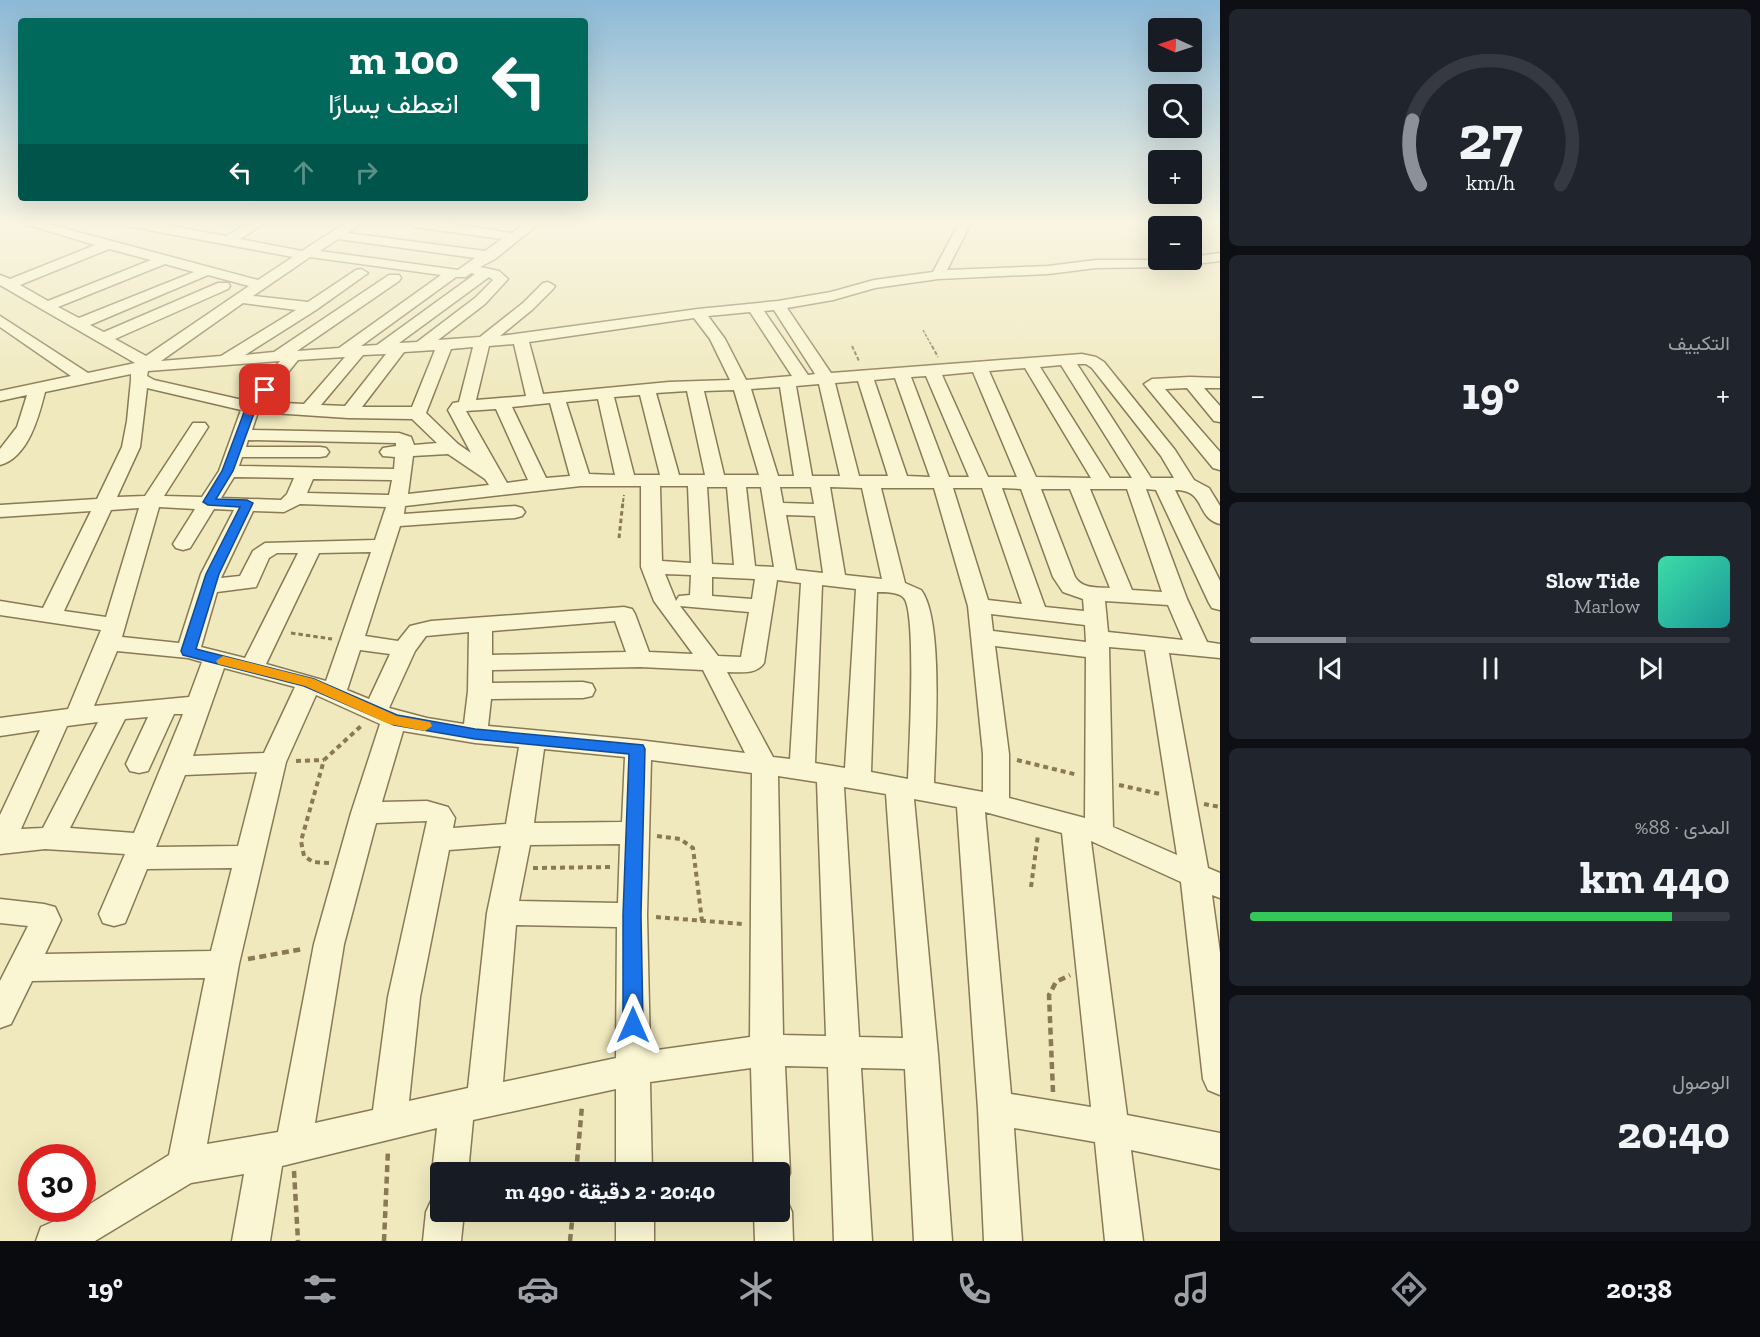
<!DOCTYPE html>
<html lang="ar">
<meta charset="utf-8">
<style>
body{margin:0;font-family:"Zilla Slab",Vazirmatn,serif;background:#20242c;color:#f1f3f6;direction:rtl;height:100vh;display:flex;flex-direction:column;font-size:22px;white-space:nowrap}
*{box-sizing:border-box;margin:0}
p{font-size:20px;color:#9ea1a6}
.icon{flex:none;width:33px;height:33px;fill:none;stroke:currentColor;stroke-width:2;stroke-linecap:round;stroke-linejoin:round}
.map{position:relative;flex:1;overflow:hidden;direction:ltr}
.details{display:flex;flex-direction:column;gap:9px;padding:9px;background:#0d0f14;width:540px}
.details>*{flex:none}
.top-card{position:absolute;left:18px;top:18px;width:570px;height:183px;border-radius:6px;box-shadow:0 6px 24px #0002;direction:rtl;background:#00695c;color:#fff;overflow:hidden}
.needle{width:39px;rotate:273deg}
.controls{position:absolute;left:1148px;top:18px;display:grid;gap:12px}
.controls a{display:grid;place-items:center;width:54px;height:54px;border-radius:6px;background:#171b24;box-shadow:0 6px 24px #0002;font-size:30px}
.speed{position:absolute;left:18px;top:1144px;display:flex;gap:12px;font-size:30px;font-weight:700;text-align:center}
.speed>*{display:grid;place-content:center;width:78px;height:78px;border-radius:50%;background:#171b24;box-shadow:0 6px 24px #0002;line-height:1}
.speed .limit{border:9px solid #d22;background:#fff;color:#111}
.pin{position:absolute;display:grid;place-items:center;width:51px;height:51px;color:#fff;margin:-26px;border-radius:12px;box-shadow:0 3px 9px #0006}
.me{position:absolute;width:66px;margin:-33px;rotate:0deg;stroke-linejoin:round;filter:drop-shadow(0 0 4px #0008)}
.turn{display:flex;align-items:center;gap:21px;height:126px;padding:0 30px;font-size:27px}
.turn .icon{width:78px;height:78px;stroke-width:2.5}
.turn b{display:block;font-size:42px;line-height:51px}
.lanes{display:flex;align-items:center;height:57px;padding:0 30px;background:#0003;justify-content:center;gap:30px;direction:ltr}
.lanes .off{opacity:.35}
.big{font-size:45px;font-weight:800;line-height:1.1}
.details .card{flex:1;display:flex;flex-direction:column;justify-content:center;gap:9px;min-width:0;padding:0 21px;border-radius:9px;background:#20242c}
.details .dial{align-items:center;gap:0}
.dial svg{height:156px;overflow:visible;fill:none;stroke:#363941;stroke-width:7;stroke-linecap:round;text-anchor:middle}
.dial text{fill:#f1f3f6;stroke:none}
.song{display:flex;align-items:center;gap:18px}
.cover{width:72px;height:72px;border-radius:9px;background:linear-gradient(135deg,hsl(160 70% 55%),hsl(180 70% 35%))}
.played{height:6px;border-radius:3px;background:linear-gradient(90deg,#8c9099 20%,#363941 20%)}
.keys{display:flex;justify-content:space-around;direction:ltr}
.heat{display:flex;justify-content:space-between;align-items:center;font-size:33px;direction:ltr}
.charge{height:9px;border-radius:4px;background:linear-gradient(90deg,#34c759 88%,#363941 0)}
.trip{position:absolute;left:430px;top:1162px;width:360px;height:60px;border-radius:6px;background:#171b24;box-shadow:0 6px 24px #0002;font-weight:800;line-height:60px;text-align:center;direction:rtl}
.tab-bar{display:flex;height:96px;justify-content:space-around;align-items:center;background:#090b0e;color:#9ea1a6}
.tab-bar .icon{width:42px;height:42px}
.tab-bar .current{color:#8c9099}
.tab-bar b{font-size:27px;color:#f1f3f6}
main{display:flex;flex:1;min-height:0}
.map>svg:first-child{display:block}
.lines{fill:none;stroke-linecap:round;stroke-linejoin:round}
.minor-casing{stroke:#897956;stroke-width:3}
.path-far4{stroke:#897956;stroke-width:1.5;stroke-dasharray:3 1.5;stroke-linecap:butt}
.path-far3{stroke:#897956;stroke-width:2;stroke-dasharray:4 2;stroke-linecap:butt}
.path-far2{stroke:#897956;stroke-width:3;stroke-dasharray:4.5 3;stroke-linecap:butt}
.path-far1{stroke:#897956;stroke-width:4;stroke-dasharray:5 4;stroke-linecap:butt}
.path{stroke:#897956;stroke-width:4.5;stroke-dasharray:7 4.5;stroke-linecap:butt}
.minor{fill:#faf5d2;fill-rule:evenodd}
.route{fill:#1a73e8;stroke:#114b97;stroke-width:1.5}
.slow{fill:#f59e0b}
</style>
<main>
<section class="details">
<div class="card dial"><svg viewBox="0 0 100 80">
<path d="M14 69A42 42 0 1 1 86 69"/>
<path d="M14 69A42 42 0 0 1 10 36" stroke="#8c9099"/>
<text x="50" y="56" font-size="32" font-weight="700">27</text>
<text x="50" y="72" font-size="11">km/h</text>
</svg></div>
<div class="card"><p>التكييف</p>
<div class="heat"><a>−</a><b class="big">19°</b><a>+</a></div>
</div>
<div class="card">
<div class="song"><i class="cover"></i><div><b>Slow Tide</b><p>Marlow</p></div></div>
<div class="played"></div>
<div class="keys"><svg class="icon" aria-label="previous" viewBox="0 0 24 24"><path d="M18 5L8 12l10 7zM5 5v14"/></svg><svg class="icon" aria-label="pause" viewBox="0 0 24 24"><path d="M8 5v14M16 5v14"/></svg><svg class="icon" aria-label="next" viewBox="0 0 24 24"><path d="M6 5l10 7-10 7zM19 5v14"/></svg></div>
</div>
<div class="card"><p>المدى · 88%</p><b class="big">440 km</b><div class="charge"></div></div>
<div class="card"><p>الوصول</p><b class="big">20:40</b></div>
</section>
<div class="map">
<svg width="1220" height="1241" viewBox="0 0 1220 1241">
<rect width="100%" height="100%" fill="#f0e9be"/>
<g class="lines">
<defs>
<g id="minor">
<path d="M 22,223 L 44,223 L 258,280 L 293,257 L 132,227 L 126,223 L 154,223 L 226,236 L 249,223 L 265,223 L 240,239 L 302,251 L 345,223 L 360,223 L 348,233 L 485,251 L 502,239 L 414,227 L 408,223 L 444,223 L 512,233 L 525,223 L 540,223 L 495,259 L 480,267 L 499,271 L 508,279 L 485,304 L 438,340 L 480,337 L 523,303 L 543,283 L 548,282 L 555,286 L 553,289 L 533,309 L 500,336 L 698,309 L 778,301 L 831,292 L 874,280 L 933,272 L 959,223 L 971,223 L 947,270 L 1048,266 L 1096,260 L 1191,260 L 1191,257 L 1220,253 L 1220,261 L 1171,267 L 1096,268 L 1048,274 L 938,279 L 875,288 L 833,300 L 787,308 L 831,373 L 1082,354 L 1096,357 L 1104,362 L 1175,450 L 1194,480 L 1209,488 L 1220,506 L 1220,524 C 1195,518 1207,490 1175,490 L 1220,581 L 1220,610 L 1212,608 L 1209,603 L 1156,490 L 1146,489 L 1187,599 L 1207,642 L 1220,644 L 1220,658 L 1169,653 L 1208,868 L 1220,873 L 1220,898 L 1212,895 L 1220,953 L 1220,1095 L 1208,1090 L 1203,1079 L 1181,882 L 1091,841 L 1127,1115 L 1220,1133 L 1220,1169 L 1131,1150 L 1143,1241 L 1105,1241 L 1095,1142 L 1014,1128 L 1022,1241 L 984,1241 L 978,1109 L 957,807 L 914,799 L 938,1054 L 952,1241 L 914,1241 L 905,1069 L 861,1068 L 872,1241 L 834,1241 L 828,1067 L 785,1066 L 790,1173 L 785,1186 L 780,1188 L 780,1173 L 754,1173 L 751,1068 L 650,1082 L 652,1173 L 616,1173 L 616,1089 L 473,1120 L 468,1173 L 441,1173 L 441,1187 L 437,1186 L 432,1173 L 437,1128 L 282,1166 L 270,1241 L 232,1241 L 244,1174 L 191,1183 L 95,1241 L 36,1241 L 41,1227 L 82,1209 L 169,1155 L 205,978 L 32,981 L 11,1024 L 0,1028 L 0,981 L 28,926 L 0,923 L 0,899 L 44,904 L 55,907 L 61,920 L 45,954 L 211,951 L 232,868 L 147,869 L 125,923 L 114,926 L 103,923 L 99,914 L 125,854 L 45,849 L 0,854 L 0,815 L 40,730 L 0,736 L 0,718 L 68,709 L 101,630 L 0,615 L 0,601 L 43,608 L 91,511 L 0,517 L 0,505 L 97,499 L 122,447 L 127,421 L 131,380 L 131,374 L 45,392 C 39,416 28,458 0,465 L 0,449 L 17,427 L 27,395 L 0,401 L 0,391 L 71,376 L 0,327 L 0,316 L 88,373 L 135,363 L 0,285 L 0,275 L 10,279 L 95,245 ZM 338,239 L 475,258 L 458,270 L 320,251 ZM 109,249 L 151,260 L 48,301 L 20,285 ZM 310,257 L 441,275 L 339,348 L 297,351 L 399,281 L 401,278 L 399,275 L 389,275 L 274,352 L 245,355 L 316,310 L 368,273 L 361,269 L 356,270 L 308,302 L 253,296 ZM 165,264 L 194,272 L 79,318 L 58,307 ZM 471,273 L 475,274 L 377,345 L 361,346 L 456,277 L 466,277 ZM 208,275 L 249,286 L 146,356 L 115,339 L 228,289 L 230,286 L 228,283 L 218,283 L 104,332 L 90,325 ZM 489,277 L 493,280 L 475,298 L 417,342 L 399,343 ZM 243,303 L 296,310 L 221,356 L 161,361 ZM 774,310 L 815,374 L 808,375 L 764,311 ZM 750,312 L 792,376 L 746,380 L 725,339 L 708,316 ZM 694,318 L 710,339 L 730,380 L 669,382 L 543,394 L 529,342 ZM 514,344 L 526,396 L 476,400 L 489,346 ZM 473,347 L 459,402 L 453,403 L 448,410 L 471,453 L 458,444 L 426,413 L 451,349 ZM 435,350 L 412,407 L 362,407 L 404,352 ZM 386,354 L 345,406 L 321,405 L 363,355 ZM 345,357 L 304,404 L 264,402 L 298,360 ZM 280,361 L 247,401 L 154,380 L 147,376 L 148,371 ZM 1077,364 L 1086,364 L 1092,368 L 1161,456 L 1174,478 L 1151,478 ZM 1061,365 L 1132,478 L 1110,478 L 1040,367 ZM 1025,368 L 1091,478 L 1036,477 L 989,371 ZM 973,372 L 1017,477 L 988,477 L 942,375 ZM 926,376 L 969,477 L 949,477 L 911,377 ZM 895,378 L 930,477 L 907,476 L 874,380 ZM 858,381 L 888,476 L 859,476 L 835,383 ZM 819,384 L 840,476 L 812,476 L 796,386 ZM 780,387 L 794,476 L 778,476 L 751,389 ZM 147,388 L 241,410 L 219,471 L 202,497 L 164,496 L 208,427 L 205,423 L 193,423 L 145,496 L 117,497 L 140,447 ZM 734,390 L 759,475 L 724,475 L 704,391 ZM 687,391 L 705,475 L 679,475 L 656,393 ZM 640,395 L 660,475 L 634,475 L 614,397 ZM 598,399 L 615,475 L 589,474 L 566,402 ZM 550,403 L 570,476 L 546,478 L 512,407 ZM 496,409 L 528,480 L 507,483 L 466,411 ZM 258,412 L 348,418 L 412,419 L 437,443 L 414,445 L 411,437 L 399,433 L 252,430 ZM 248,440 L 396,443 L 396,446 L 383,448 L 380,452 L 383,456 L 395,457 L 394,469 L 239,466 L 242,457 L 320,457 L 326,456 L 329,452 L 326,448 L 320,447 L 246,447 ZM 448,454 L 485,479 L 489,485 L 408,494 L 413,456 ZM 234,477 L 294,478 L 287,494 L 281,500 L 221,498 ZM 313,479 L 392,480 L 389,495 L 307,493 ZM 581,486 L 641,486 L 641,567 L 654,601 L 693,654 L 649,652 L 635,614 L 632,609 L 624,607 L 431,621 L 410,626 L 398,641 L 365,636 L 400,526 L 515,518 L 522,516 L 525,512 L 522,508 L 515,506 L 404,514 L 405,506 ZM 660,486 L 688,486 L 691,563 L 662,561 ZM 707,487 L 727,487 L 734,565 L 712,564 ZM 746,487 L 761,487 L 774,567 L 755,566 ZM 780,487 L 811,487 L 814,504 L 783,503 ZM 830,487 L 862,488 L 882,579 L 845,575 ZM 881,488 L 934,488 L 968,606 L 983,754 L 983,792 L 934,783 C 935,742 944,619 921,590 L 905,583 ZM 953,488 L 982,488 L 1022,604 L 988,600 ZM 1002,488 L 1021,489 L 1053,577 L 1063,592 L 1083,599 L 1084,611 L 1045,607 ZM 1041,489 L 1070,489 L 1110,588 C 1096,587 1083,589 1075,577 ZM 1090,489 L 1127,489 L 1162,592 L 1132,590 ZM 300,504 L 386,507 L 375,540 L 265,543 L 253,551 L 240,576 L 221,578 L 253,511 L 284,512 ZM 159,507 L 195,509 L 173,544 L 176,548 L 183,550 L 190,548 L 214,509 L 234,510 L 201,574 L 179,643 L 122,637 ZM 139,508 L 106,617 L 64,611 L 111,510 ZM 786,515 L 815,516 L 823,573 L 796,570 ZM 371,552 L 326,681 L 266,664 L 319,553 ZM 277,553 L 298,553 L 245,658 L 201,647 L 217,592 L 256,587 L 269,558 ZM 665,574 L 691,575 L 690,595 L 679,596 L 676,601 ZM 712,577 L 755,579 L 752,599 L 712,596 ZM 777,580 L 801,583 L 790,759 L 773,757 L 727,672 C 740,672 756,675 764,663 ZM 822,585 L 856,589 L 845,768 L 815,763 ZM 877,592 C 885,592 899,592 904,598 C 917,614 909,751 908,779 L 871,772 ZM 1105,601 L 1168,605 L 1183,640 L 1108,632 ZM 680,606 L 749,612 L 741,657 L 718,656 ZM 991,614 L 1085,625 L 1086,642 L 993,631 ZM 615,621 L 626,652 L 492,655 L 492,631 ZM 469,632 L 468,691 L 464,724 L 427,718 L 389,708 L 415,651 L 426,636 ZM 995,646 L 1086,657 L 1085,818 L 1009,798 L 1009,754 ZM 1109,647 L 1145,650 L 1177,855 L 1113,827 ZM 360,650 L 390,654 L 369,699 L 347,690 ZM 117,651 L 188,658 L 202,662 L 189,697 L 94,706 ZM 640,667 L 703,670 L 745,753 L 638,740 L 488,726 L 491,699 L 583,698 L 592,696 L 595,690 L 592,684 L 583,682 L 492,683 L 492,670 ZM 224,668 L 295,687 L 264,753 L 193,756 ZM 316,695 L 380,724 L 351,813 L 314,944 L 278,1132 L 207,1144 L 239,964 L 286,762 ZM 174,714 L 183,714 L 134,833 L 70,828 L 125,719 L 148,717 L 126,764 L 130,771 L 139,773 L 148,771 ZM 98,722 L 43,828 L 21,829 L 67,726 ZM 403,731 L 475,743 L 519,747 L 506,824 L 453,828 L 455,818 L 448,807 L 427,801 L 382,802 ZM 544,749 L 625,757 L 622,822 L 534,823 ZM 651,760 L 752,773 L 750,1037 L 650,1051 L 647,915 ZM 257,772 L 238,846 L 156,847 L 185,775 ZM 778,776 L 817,782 L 826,1036 L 783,1035 ZM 844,787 L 886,794 L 903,1038 L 859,1037 ZM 985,812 L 1062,833 L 1091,1107 L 1011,1094 ZM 427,821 L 388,997 L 373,1110 L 315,1123 L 344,944 L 376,823 ZM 620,844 L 618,903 L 519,901 L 530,845 ZM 501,846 L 487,913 L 468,1088 L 409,1101 L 420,997 L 449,850 ZM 516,925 L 617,927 L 616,1058 L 503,1082 Z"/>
<path d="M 1190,377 L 1220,378 L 1220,388 L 1204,388 L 1220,406 L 1220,422 L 1214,421 L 1187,388 L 1165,389 L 1220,452 L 1220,470 L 1213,468 L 1144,384 L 1152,379 Z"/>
<path d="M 441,1195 L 441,1212 L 464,1212 L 461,1241 L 423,1241 L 426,1212 L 432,1199 Z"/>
<path d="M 780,1196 L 786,1199 L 792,1212 L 793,1241 L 755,1241 L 754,1212 L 780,1212 Z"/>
<rect x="616" y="1212" width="38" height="29"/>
</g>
</defs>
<use href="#minor" class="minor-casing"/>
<path class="path-far4" d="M 923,330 L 933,348"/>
<g class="path-far3">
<path d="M 852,346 L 859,361"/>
<path d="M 932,346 L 938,357"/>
<path d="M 623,502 L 624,495"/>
</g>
<g class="path-far2">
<path d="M 619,538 L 623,501"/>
<path d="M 291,633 L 332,639"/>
</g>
<g class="path-far1">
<path d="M 1017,760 L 1078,775"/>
<path d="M 296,761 L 324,760"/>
<path d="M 1119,785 L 1160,794"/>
<path d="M 1204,804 L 1220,807"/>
<path d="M 657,836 L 680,839 L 693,848 L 702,921"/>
<path d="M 329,863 L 313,862 L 304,856 L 301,841 L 324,760 L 361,726"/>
<path d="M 533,868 L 611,867"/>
<path d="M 1031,887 L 1038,835"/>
<path d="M 656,917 L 742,924"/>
</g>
<g class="path">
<path d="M 248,959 L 303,949"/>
<path d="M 1053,1092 L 1049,995 L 1056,982 L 1070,975"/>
<path d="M 294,1171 L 298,1241"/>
<path d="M 576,1173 L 582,1106"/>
<path d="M 384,1241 L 388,1150"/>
<path d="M 570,1241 L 573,1212"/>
</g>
<use href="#minor" class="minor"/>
</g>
<linearGradient id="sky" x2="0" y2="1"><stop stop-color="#8cb9d7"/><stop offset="0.56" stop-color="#f8f5e2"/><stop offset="1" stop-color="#f8f5e2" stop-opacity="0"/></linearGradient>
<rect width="1220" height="397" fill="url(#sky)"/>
<path class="route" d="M 262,388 L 270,390 L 256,408 L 233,471 L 216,499 L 247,500 L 253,503 L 219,574 L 196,649 L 314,679 L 397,715 L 475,729 L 643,745 L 645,749 L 641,915 L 643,1025 L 640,1031 L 633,1034 L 626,1031 L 623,1025 L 623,915 L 629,754 L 475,739 L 394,725 L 304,686 L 183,655 L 181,651 L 206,574 L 240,507 L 208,505 L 203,502 L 222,471 L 246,407 Z"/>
<path class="slow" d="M 223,656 L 314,679 L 397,716 L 430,722 L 432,726 L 425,731 L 389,724 L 305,686 L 218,664 L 216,661 Z"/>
</svg>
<div class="controls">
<a><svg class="needle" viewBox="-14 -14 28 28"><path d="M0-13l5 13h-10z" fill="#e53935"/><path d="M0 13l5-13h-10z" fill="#9ea1a6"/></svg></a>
<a><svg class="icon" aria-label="search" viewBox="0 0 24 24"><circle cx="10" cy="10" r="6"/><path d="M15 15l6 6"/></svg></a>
<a>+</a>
<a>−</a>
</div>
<div class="speed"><div class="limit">30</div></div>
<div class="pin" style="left:265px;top:390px;background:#d93025"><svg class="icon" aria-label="arrive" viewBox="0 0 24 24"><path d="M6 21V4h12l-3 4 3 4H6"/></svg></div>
<svg class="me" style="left:633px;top:1025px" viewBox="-20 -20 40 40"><path d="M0-17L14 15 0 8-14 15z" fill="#1a73e8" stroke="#fff" stroke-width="4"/></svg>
<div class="trip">20:40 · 2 دقيقة · 490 m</div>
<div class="top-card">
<div class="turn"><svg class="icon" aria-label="left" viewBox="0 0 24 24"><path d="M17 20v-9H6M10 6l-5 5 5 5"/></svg><div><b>100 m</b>انعطف يسارًا</div></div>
<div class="lanes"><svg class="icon" aria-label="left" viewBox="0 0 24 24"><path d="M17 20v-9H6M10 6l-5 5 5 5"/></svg><svg class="icon off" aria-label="ahead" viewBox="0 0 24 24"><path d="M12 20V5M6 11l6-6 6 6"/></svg><svg class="icon off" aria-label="right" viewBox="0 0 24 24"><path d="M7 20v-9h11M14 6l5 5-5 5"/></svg></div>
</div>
</div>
</main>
<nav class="tab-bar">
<b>20:38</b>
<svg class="icon current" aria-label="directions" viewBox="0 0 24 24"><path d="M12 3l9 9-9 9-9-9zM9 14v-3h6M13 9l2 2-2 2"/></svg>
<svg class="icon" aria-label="music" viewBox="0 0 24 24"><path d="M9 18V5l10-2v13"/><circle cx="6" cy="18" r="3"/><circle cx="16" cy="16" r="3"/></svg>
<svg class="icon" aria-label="phone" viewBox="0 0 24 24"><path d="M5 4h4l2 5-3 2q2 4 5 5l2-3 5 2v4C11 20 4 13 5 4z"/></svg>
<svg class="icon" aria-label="climate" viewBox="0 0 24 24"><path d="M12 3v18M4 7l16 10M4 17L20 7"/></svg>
<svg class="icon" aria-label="car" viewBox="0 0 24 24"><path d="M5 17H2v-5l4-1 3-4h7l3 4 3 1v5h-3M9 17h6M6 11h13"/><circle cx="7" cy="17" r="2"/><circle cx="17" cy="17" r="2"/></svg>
<svg class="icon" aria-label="filters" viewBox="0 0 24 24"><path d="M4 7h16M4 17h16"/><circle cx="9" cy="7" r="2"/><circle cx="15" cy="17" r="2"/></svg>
<b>19°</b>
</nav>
